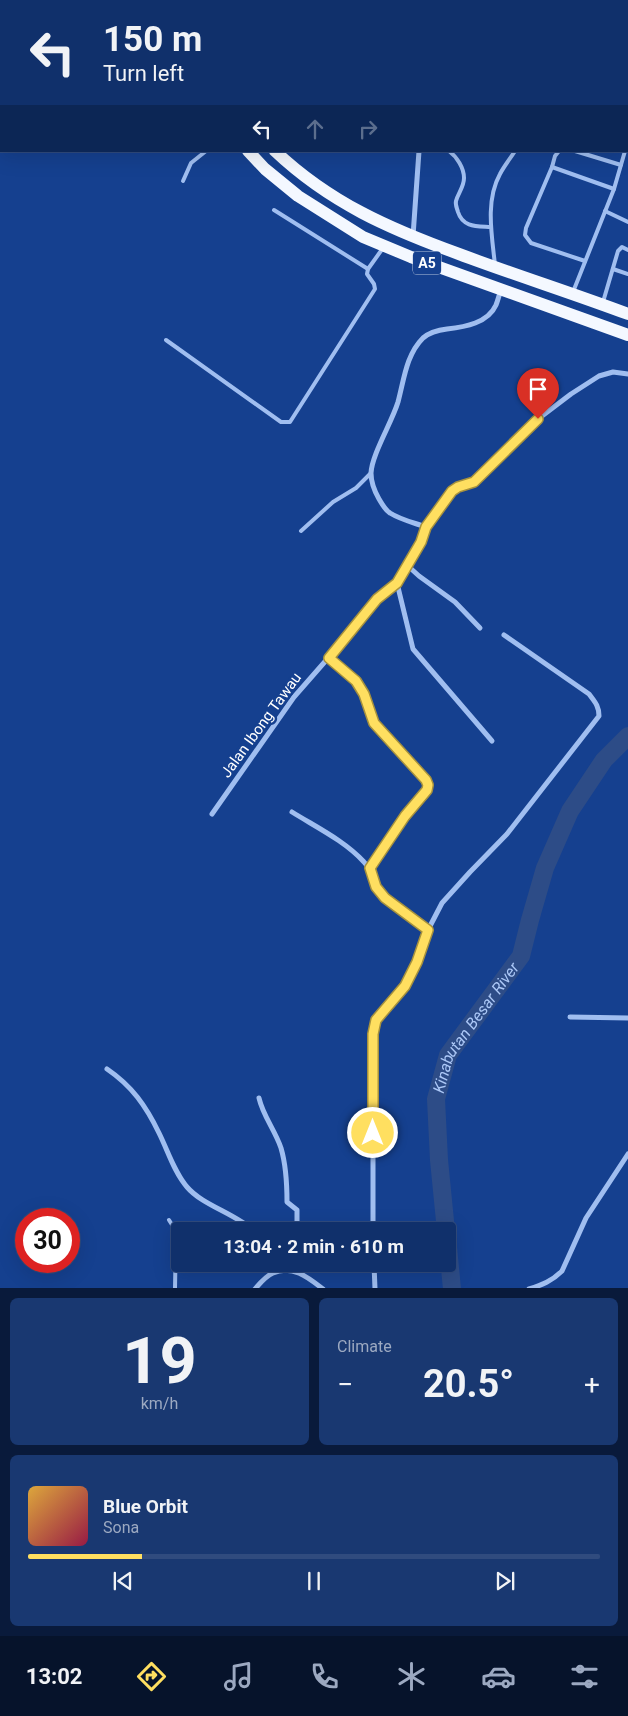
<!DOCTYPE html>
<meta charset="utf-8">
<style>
body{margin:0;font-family:Roboto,sans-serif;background:#193871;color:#f1f3f6;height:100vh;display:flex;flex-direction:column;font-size:19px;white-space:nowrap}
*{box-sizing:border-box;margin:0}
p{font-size:16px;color:#9ca9c1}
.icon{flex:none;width:28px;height:28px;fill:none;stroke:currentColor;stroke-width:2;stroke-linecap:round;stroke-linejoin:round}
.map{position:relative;height:1288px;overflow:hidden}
.panel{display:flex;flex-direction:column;gap:10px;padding:10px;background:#091a3b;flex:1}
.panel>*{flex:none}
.banner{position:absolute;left:0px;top:0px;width:629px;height:152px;box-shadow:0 5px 20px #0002,0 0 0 1px #304b7e;background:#10306b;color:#f1f3f6;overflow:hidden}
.speed{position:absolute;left:15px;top:1208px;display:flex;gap:10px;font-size:25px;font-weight:700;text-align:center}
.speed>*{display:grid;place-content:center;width:65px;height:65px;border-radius:50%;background:#10306b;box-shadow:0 5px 20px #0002,0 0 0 1px #304b7e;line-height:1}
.speed .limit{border:8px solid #d22;background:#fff;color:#111}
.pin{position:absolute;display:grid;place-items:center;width:42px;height:42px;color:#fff;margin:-51px -21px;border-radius:50% 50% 50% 0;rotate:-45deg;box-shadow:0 0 5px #0007}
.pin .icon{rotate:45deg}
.me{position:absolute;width:55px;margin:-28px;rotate:0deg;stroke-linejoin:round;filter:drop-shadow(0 0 4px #0008)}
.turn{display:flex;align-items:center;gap:18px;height:105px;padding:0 20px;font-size:22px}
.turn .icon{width:65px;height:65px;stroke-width:2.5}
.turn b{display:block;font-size:35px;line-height:42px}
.lanes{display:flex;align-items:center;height:48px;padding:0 20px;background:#0003;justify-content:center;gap:25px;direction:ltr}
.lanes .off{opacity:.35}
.big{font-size:38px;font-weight:700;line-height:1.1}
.panel .tile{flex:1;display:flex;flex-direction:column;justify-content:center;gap:8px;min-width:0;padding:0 18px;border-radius:8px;background:#193871}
.panel .dial{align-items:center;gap:0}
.dial b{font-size:65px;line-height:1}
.song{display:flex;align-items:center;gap:15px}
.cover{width:60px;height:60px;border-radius:8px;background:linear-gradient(135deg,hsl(40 70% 55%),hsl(340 70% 35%))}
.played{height:5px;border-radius:2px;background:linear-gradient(90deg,#ffdf60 20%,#304b7e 20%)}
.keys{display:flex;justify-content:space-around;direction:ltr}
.heat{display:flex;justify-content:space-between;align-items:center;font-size:28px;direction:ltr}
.panel .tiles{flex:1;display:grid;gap:10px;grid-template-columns:1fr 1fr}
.tile:last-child{grid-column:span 2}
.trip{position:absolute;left:171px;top:1222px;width:285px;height:50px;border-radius:5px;background:#10306b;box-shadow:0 5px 20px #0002,0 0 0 1px #304b7e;font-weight:700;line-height:50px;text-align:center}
.menu{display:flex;height:80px;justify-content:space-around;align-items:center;background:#06132b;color:#9ca9c1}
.menu .icon{width:35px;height:35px}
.menu .selected{color:#ffdf60}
.menu b{font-size:22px;color:#f1f3f6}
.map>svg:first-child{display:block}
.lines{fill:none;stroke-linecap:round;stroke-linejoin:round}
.river{stroke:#2d4c87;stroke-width:18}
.service{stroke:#a0bef0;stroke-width:4}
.minor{stroke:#a0bef0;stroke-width:5}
.trunk{stroke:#f4f8ff;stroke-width:12}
.route-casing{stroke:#a6913e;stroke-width:12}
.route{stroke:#ffdf60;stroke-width:9}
.labels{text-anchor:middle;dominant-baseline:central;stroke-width:5;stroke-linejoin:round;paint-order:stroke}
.shield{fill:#15408f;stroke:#b9c6dd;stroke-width:1}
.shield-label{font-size:14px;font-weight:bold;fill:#fff}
.street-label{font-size:15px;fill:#fff;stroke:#15408f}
.water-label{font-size:16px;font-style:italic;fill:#acc8f7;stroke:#15408f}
</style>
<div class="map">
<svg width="628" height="1289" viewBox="0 0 628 1289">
<rect width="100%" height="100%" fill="#15408f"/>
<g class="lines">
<g class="river">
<path id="s1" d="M 446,1231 L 439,1160 L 436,1099 L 448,1055 L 521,956 L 530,920 L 545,868 L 570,811 L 604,760 L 628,736"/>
<path d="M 448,1247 L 452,1289"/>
</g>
<g class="service">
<path d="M 400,0 L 401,1"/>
<path d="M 628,143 L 628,142"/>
<path d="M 449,151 C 457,157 464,168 464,178 C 464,187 458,193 456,201 C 455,205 457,208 458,212 C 463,228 478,226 491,227"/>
<path d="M 559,151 L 555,156 L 552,167 L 526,228 L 525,235 L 531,243 L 585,261"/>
<path d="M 575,151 L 621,165"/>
<path d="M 552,167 L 614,189"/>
<path d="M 183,181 L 191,163 L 206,151"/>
<path d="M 274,210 L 368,269"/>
<path d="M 605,211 L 628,222"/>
<path d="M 495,265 C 492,236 485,201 500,174 C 504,166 510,159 515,151"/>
<path d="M 613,269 L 628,274"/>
<path d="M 573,292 L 614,189 L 625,151"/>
<path d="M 603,302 L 618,251 L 622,247 L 628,250"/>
<path d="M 166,340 L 281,422 L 290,422 L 375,289 L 374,284 L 367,274 L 368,269 L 383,248"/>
<path d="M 301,531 L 333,502 L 356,488 L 371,473"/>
<path d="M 169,1220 L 176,1231 L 175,1289"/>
</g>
<g class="minor">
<path d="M 425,1 L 425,0"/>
<path d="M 413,236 L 419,151"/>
<path d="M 426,527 C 415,523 401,520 390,513 C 385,510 382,504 379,499 C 375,492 371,481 371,473 C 372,454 392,422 398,402 C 404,380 406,355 423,338 C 430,332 438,330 447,329 C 465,327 488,323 496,305 C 498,300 499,295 501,290"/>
<path d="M 408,566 L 419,576 L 455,602 L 480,628"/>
<path d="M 397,583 L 413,649 L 492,741"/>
<path d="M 329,657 L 355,681 L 364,694 L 374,723 L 426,780 L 428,785 L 427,790 L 405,817 L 370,869"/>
<path d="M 292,812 C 316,827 345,841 364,862 C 372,870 371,881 378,889 C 391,905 412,917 428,930"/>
<path d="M 212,814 L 294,697 L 329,657 L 377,599 L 397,583 L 421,542 L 426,527 L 452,491 L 458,487 L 474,482 L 538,419 L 571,394 L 599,376 L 613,372 L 628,374"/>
<path d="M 570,1017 L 628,1018"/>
<path d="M 107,1069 C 132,1086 146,1106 159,1133 C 168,1151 174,1172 187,1187 C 202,1205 236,1214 254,1231"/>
<path d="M 259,1098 C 263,1116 275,1130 281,1148 C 286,1165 287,1185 287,1202 L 297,1210 L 297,1231"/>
<path d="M 373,1231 L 373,1034 L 376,1020 L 405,986 L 428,930 L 442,903 L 470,872 L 507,834 L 599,716 C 599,706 595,702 589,694 L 504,635"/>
<path d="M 269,1264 L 272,1273"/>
<path d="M 374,1264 L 375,1289"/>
<path d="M 255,1289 C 260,1283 266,1276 273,1273 C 292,1264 309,1278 323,1289"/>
<path d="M 529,1289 C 542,1285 552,1281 562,1271 L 586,1218 L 628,1154"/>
</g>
<g class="trunk">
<path d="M 111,0 L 112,1"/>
<path d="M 137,0 L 138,1"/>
<path d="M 248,151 L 265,169 L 298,196 L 363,237 L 411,257 L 628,335"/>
<path d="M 275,151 C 330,203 390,229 459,254 C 515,275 572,293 628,314"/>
</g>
</g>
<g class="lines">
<defs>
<path id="route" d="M 373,1133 L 373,1034 L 376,1020 L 405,986 L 417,962 L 428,930 L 385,898 L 376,887 L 370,868 L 405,816 L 427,790 L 428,785 L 426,780 L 374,723 L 364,694 L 356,681 L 329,658 L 377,599 L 397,583 L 421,542 L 426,527 L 452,491 L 458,487 L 474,482 L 538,419"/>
</defs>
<use href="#route" class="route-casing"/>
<use href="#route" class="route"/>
</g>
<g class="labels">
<rect class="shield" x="413" y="251.5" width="28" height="23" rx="4"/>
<g class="shield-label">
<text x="427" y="263">A5</text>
</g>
<g class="street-label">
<text transform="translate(261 725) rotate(-54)">Jalan Ibong Tawau</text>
</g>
<g class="water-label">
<text stroke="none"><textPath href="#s1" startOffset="215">Kinabutan Besar River</textPath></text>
</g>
</g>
</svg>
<div class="speed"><div class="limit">30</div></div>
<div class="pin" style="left:538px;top:419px;background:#d93025"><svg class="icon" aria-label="arrive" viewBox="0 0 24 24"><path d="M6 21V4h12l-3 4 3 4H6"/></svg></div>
<svg class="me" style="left:373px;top:1133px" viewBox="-20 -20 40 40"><circle r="17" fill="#ffdf60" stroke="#fff" stroke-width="3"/><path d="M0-11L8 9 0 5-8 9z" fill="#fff"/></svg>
<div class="trip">13:04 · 2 min · 610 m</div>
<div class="banner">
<div class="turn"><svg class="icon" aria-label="left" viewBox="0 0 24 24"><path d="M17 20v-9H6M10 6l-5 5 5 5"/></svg><div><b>150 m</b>Turn left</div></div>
<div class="lanes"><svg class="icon" aria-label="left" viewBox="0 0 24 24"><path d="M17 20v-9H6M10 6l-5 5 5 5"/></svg><svg class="icon off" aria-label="ahead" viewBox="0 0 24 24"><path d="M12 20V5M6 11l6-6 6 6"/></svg><svg class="icon off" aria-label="right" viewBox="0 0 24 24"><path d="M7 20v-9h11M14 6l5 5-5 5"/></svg></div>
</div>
</div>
<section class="panel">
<div class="tiles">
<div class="tile dial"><b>19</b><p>km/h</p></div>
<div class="tile"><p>Climate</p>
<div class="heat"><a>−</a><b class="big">20.5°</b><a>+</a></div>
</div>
<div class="tile">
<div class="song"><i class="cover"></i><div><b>Blue Orbit</b><p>Sona</p></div></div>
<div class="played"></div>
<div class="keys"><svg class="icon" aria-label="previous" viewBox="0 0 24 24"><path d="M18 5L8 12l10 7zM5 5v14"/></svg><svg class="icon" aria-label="pause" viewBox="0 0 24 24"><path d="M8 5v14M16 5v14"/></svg><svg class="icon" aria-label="next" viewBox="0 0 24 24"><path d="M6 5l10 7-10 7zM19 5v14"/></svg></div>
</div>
</div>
</section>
<nav class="menu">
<b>13:02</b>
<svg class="icon selected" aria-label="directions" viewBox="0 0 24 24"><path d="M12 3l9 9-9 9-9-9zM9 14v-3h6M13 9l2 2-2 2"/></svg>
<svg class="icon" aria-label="music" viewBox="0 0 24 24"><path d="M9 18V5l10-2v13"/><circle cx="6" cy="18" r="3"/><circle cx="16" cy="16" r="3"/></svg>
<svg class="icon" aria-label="phone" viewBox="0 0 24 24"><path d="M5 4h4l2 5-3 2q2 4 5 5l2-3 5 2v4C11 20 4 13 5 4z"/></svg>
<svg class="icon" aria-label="climate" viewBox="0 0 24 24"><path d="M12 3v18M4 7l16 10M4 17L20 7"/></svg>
<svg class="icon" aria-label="car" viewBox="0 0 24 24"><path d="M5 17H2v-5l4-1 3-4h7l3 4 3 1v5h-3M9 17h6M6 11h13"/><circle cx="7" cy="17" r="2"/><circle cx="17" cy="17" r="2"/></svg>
<svg class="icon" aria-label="filters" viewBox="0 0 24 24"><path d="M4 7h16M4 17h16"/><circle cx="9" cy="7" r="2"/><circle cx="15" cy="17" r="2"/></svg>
</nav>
